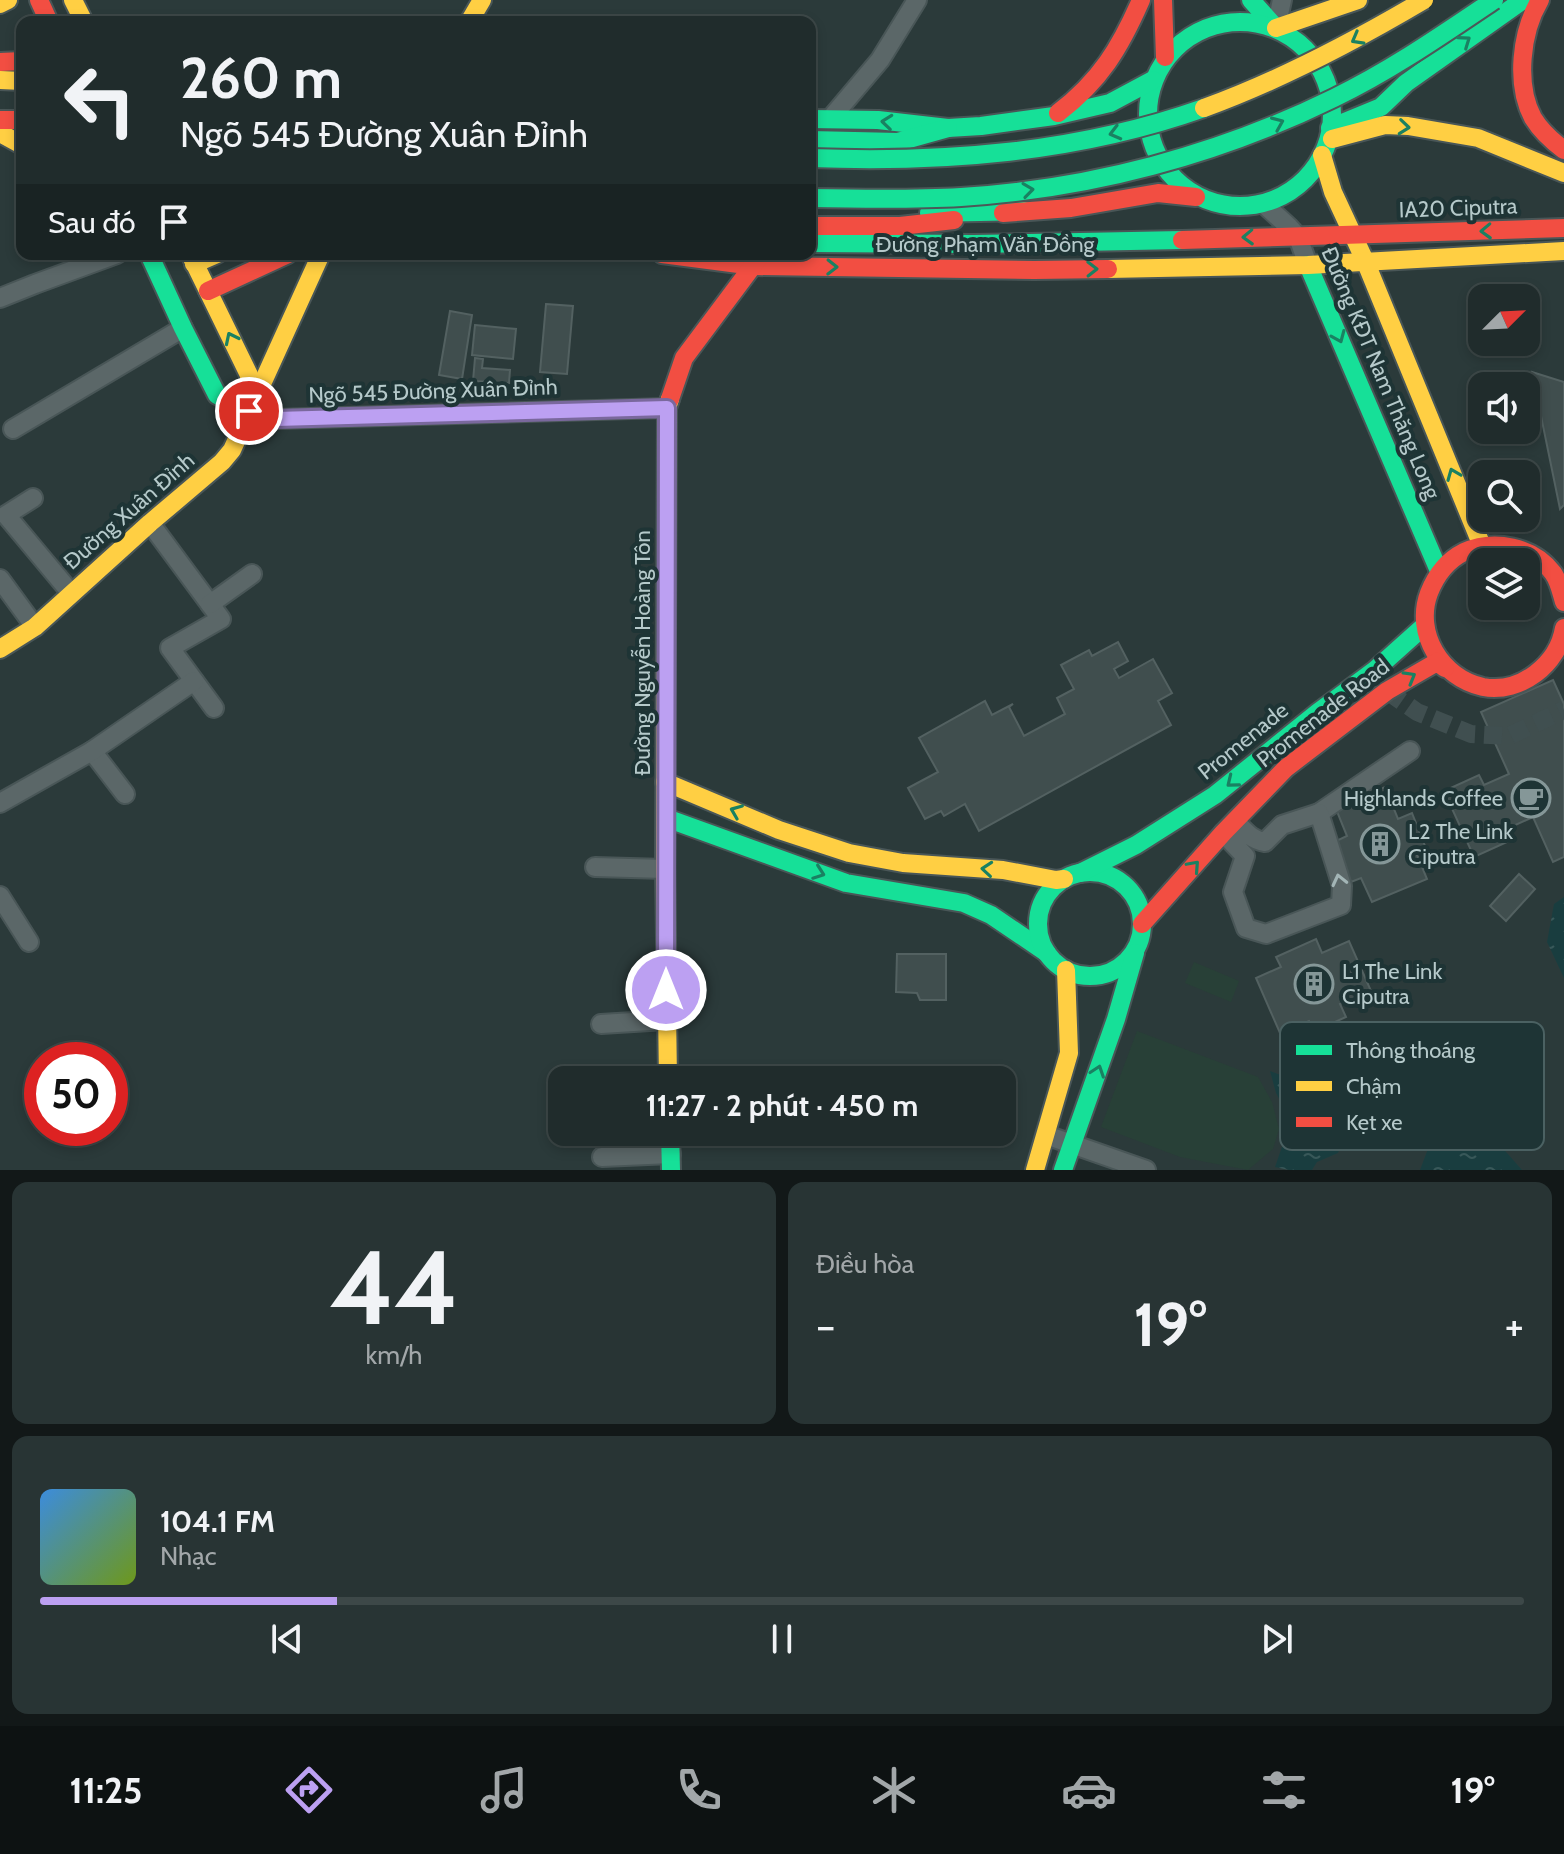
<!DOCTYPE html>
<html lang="vi">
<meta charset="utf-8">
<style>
body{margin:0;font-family:Cabin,sans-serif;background:#283434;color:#f1f3f6;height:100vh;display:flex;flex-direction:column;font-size:30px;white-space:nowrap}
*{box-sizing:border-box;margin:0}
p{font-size:26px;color:#a2a7a9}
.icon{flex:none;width:44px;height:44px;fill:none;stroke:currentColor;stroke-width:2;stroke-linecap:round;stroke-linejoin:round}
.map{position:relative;height:1170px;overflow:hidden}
.drawer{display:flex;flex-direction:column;gap:12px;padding:12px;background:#121818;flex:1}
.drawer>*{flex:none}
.banner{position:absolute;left:16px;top:16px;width:800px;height:244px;border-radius:16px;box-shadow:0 4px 12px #0003,0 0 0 2px #3d4848;background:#202c2c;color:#f1f3f6;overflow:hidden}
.needle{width:52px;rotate:66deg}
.tools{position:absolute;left:1468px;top:284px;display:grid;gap:16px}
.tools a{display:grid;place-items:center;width:72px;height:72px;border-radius:16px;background:#202c2c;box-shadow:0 4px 12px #0003,0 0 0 2px #3d4848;font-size:40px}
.speed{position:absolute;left:24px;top:1042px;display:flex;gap:16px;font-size:40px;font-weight:700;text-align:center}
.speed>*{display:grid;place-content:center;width:104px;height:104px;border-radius:50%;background:#202c2c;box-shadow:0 4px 12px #0003,0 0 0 2px #3d4848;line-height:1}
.speed .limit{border:12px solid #d22;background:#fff;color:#111}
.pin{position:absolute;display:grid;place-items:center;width:68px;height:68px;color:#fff;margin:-34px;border:4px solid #fff;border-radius:50%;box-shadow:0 2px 8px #0007}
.me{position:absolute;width:88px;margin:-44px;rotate:0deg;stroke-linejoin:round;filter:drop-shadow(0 0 6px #0008)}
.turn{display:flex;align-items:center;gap:28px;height:168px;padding:0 32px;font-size:36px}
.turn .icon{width:104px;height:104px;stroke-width:2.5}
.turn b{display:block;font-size:56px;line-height:68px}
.then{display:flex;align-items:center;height:76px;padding:0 32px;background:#0003;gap:16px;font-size:30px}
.big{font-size:60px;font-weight:700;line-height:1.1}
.drawer .card{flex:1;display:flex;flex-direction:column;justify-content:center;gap:12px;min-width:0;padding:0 28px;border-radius:16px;background:#283434}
.drawer .dial{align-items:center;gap:0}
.dial b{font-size:104px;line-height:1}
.song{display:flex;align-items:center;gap:24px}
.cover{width:96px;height:96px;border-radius:12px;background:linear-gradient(135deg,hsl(210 70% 55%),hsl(80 70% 35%))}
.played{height:8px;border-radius:4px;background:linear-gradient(90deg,#bca0f2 20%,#3d4848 20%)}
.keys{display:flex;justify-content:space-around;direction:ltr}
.heat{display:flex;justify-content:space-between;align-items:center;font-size:44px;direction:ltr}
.drawer .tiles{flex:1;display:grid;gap:12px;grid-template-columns:1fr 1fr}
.card:last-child{grid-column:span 2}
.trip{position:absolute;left:548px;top:1066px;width:468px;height:80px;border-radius:16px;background:#202c2c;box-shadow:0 4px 12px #0003,0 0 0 2px #3d4848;font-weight:700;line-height:80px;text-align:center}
.tabs{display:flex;height:128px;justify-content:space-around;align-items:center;background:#0d1212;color:#a2a7a9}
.tabs .icon{width:56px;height:56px}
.tabs .current{color:#bca0f2}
.tabs b{font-size:36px;color:#f1f3f6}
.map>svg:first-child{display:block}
.green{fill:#284037}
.water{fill:url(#water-ripples)}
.building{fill:#404e4e;stroke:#536161;stroke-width:2}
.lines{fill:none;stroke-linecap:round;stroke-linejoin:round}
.street-tunnel{stroke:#404f50;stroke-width:18;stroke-dasharray:18 9;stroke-linecap:butt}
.street-casing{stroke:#495657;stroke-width:22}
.fast-casing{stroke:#495657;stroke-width:22}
.slow-casing{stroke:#495657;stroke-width:22}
.jam-casing{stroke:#495657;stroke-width:22}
.street{stroke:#5b6768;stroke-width:18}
.fast{stroke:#16e098;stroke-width:18}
.slow{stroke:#ffcf43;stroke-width:18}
.jam{stroke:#f24e42;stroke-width:18}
.fast-bridge-casing{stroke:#4b5858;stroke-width:22;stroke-linecap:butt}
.slow-bridge-casing{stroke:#4b5858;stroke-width:22;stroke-linecap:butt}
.fast-bridge{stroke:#16e098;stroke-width:18}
.slow-bridge{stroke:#ffcf43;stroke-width:18}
.oneway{stroke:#1a8162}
.oneway2{stroke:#a3b5b6}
.route-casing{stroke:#7a689d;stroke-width:20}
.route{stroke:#bca0f2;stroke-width:14}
.labels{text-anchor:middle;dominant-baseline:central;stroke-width:8;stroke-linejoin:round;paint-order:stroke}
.street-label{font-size:22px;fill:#b5c9ca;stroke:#1e3435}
.poi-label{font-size:22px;fill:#b5c9ca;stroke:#1e3435;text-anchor:start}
.key{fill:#1e3435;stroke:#4b6162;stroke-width:2}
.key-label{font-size:22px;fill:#b5c9ca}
</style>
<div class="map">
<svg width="1564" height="1170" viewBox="0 0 1564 1170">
<defs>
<pattern id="water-ripples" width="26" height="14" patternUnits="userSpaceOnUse" patternTransform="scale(2)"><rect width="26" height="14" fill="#193d3f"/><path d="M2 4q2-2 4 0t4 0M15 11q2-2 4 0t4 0" fill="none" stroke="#385859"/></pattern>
</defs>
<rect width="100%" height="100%" fill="#2b3a3a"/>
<g class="green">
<path d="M 1194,962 L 1239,981 L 1231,1002 L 1185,983 Z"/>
<path d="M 1137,1031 L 1258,1077 L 1272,1102 L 1279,1129 L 1273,1149 L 1248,1170 L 1180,1157 L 1101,1127 Z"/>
<path d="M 1002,1102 L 1014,1102 L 1016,1133 L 959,1136 L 959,1132 L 1002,1132 Z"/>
</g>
<g class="water">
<path d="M 1564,897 L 1564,978 L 1547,942 L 1554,904 Z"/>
<path d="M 1270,1071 L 1302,1083 L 1326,1083 L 1331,1099 L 1340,1105 L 1357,1107 L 1338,1153 L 1317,1162 L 1312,1170 L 1289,1170 L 1275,1167 L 1287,1132 L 1286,1112 L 1276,1093 Z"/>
<path d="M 1452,1106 L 1475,1111 L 1492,1136 L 1522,1170 L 1420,1170 L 1432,1138 Z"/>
</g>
<g class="building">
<path d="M 546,304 L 573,306 L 567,374 L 540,372 Z"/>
<path d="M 450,311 L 472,315 L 462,379 L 439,375 Z"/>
<path d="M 475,325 L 516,329 L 513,359 L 472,355 Z"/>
<path d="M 475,358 L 483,359 L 482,368 L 510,370 L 509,383 L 473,381 Z"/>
<path d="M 1532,372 L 1564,382 L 1564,505 L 1560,509 Z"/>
<path d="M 1118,642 L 1128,661 L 1114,669 L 1119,678 L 1153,659 L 1172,693 L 1158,701 L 1171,725 L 979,831 L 965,804 L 944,816 L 941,811 L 925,819 L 908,788 L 938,772 L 919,738 L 985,701 L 992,715 L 1013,704 L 1009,707 L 1024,736 L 1065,714 L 1057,698 L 1074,689 L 1061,665 L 1089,650 L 1092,656 Z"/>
<path d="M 1553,680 L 1564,704 L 1564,857 L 1553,862 L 1533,817 L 1502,831 L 1507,842 L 1474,857 L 1444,791 L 1479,775 L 1484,785 L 1509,774 L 1481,712 Z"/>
<path d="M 1385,787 L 1398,819 L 1412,813 L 1425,846 L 1415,850 L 1427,879 L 1372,902 L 1361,878 L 1351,882 L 1334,842 L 1347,836 L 1336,809 Z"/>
<path d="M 1519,874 L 1535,889 L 1506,921 L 1490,906 Z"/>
<path d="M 1316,939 L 1322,953 L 1349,941 L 1371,991 L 1340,1004 L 1346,1017 L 1313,1032 L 1309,1021 L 1280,1033 L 1256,978 L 1281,967 L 1276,957 Z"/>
<path d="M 897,954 L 946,954 L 946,1000 L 920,1000 L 917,993 L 896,992 Z"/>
</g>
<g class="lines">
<path class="street-tunnel" d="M 1387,691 L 1417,712 L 1471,734 L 1509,736 L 1564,710"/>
<defs>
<g id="street">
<path d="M 1276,28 L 1282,0"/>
<path d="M 831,118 L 880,60 L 917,0"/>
<path d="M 1265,205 L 1289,227 L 1298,237 L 1308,265"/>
<path d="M 0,298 L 35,284 L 117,254"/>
<path d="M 249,411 L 262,417 L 276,419 L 667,408"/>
<path d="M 13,429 L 183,328"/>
<path d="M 33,498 L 6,515 L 71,593"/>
<path d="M 150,523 L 221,619 L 170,648 L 214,708"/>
<path d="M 0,579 L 35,627"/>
<path d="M 210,604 L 252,574"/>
<path d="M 92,751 L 125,794"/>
<path d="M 0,803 L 92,751 L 194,681"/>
<path d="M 1319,813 L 1410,751"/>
<path d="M 1223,833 L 1245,856 L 1233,892 L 1246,928 L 1266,934 L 1341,905 L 1342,886 L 1319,813 L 1282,825 L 1265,842 C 1251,840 1245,831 1235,821"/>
<path d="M 595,867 L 665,869"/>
<path d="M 0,896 L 29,942"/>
<path d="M 601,1024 L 666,1020"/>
<path d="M 1046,1135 L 1146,1170"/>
<path d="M 602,1157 L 671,1154"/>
</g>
<g id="fast">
<path d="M 1251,0 L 1276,28"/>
<circle cx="1240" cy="114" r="92"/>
<path d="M 810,119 L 878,120 L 948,128 L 981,126 L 1054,116 L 1110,103 L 1153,80"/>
<path d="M 1330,128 L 1381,107 L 1406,83 L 1523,0"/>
<path d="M 810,140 L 898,142 L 948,128"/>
<path d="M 929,213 L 1025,211"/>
<path d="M 810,243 L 974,244 L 1182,240"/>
<path d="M 149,254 L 183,328 L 217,395 L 249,411"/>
<path d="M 1308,265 L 1439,571"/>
<path d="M 666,818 L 846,883 L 964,903 L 991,915 L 1047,953"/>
<circle cx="1090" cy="924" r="52"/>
<path d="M 1080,873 L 1136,845 L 1215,795 L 1317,713 L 1375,670 L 1423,627"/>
<path d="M 670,1132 L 671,1170"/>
<path d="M 1063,1170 L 1116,1019 L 1135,953"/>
</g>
<g id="slow">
<path d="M 73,0 L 84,22"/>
<path d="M 0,4 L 8,0"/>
<path d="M 469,22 L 482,0"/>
<path d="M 1276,28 L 1358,0"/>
<path d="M 0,80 L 22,81"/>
<path d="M 0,133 L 22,145"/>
<path d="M 1332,139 L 1385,125 L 1408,126 L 1478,138 L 1564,173"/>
<path d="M 1322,155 L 1333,192 L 1366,263 L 1482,546"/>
<path d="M 190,254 L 249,375 L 249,405"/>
<path d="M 194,264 L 217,254"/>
<path d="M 1108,269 L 1308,265 L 1564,251"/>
<path d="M 0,649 L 35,627 L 150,523 L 222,462 L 232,450 L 321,254"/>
<path d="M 665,782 L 779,830 L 849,853 L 903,863 L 1003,870 L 1056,880 L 1064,879"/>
<path d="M 668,1080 L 665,869 L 667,408 L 670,399"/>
<path d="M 1035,1170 L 1069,1053 L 1066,970"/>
</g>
<g id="jam">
<path d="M 39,0 L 49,22"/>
<path d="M 1163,0 L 1165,57"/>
<path d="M 1540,0 C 1521,32 1515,84 1533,118 C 1541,131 1552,141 1564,150"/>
<path d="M 0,62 L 22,61"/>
<path d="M 1058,113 C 1100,81 1120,48 1141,0"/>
<path d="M 0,120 L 22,120"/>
<path d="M 1003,213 L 1071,208 L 1158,193 L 1196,197"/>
<path d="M 810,226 L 900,226 L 954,220"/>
<path d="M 1182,240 L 1564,228"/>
<path d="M 662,254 L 754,266 L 1034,270 L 1108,269"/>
<path d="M 208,291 L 288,254"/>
<path d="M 670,399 L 684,358 L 761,255"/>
<path d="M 1564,602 C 1561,592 1559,581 1553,573 C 1533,546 1494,539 1464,552 C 1446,561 1436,575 1429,593 C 1414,633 1441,678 1483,687 C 1521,694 1558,664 1564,628"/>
<path d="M 1142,924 L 1223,833 L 1286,768 L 1387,691 L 1437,662 L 1445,668"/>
</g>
</defs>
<use href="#street" class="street-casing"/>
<use href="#fast" class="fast-casing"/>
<use href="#slow" class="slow-casing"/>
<use href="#jam" class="jam-casing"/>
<use href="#street" class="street"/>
<use href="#fast" class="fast"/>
<use href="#slow" class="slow"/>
<use href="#jam" class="jam"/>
<defs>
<g id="fast-bridge">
<path d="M 810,158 C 943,163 1077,153 1204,108"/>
<path d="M 810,198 C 860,199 911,200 961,197 C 1090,189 1218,155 1334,98 C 1390,71 1442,35 1494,0"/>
</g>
<path id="slow-bridge" d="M 1204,108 C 1281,80 1353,42 1424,0"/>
</defs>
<use href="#fast-bridge" class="fast-bridge-casing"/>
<use href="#slow-bridge" class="slow-bridge-casing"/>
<use href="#fast-bridge" class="fast-bridge"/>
<use href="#slow-bridge" class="slow-bridge"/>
</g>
<defs><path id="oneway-chevron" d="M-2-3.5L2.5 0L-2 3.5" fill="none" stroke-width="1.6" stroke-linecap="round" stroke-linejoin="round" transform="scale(2)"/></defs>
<g class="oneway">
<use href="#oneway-chevron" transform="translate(1357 39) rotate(151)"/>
<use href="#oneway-chevron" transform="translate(1465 41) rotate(-35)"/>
<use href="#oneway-chevron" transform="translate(887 122) rotate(-174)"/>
<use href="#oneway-chevron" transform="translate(1278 123) rotate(-23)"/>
<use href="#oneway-chevron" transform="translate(1404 127) rotate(6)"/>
<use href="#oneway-chevron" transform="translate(1115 133) rotate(165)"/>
<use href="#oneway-chevron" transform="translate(1028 190) rotate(-8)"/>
<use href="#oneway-chevron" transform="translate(1486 231) rotate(178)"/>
<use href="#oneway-chevron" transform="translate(1248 237) rotate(178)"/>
<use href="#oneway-chevron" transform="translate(832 267) rotate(1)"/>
<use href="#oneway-chevron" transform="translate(1092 269) rotate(-1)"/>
<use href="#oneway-chevron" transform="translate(1339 337) rotate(67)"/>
<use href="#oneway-chevron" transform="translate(231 338) rotate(-116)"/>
<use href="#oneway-chevron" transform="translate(1453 474) rotate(-112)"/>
<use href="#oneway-chevron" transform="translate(1410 677) rotate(-30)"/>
<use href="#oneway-chevron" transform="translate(1232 782) rotate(141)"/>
<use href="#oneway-chevron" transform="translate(736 811) rotate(-158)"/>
<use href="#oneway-chevron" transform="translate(1194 866) rotate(-48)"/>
<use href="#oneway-chevron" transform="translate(987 869) rotate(-175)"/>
<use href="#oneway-chevron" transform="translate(819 873) rotate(20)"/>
<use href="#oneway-chevron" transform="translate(1098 1071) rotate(-71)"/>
</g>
<use class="oneway2" href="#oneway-chevron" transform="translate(1339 880) rotate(-103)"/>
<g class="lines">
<defs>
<path id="route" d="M 249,411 L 262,417 L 276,419 L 667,408 L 666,990"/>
</defs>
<use href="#route" class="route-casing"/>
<use href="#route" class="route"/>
</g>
<defs>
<symbol id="cafe-ring" viewBox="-11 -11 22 22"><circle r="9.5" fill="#1e3435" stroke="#859798" stroke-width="1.5"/><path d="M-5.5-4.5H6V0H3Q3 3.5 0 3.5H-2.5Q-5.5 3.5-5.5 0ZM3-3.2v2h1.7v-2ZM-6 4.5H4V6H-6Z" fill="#859798"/></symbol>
<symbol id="building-ring" viewBox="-11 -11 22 22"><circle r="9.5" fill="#1e3435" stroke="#859798" stroke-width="1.5"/><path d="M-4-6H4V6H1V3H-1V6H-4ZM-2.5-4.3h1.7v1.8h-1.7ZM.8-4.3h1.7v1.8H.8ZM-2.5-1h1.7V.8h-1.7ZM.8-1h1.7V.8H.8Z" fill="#859798"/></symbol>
</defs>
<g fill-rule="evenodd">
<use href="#cafe-ring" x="1509" y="776" width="44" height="44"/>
<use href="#building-ring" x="1358" y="822" width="44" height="44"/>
<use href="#building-ring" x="1292" y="962" width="44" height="44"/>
</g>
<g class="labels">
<g class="street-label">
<text transform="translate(1458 208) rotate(-2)">IA20 Ciputra</text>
<text x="985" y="244">Đường Phạm Văn Đồng</text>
<text transform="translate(1381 373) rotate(67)">Đường KĐT Nam Thăng Long</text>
<text transform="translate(433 391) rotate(-2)">Ngõ 545 Đường Xuân Đỉnh</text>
<text transform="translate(129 511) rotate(-41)">Đường Xuân Đỉnh</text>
<text transform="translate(642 653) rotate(-90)">Đường Nguyễn Hoàng Tôn</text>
<text transform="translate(1323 713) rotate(-38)">Promenade Road</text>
<text transform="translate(1243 741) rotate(-39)">Promenade</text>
</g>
<g class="poi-label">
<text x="1503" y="798" text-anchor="end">Highlands Coffee</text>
<text x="1408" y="831">L2 The Link<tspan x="1408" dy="25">Ciputra</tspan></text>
<text x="1342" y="971">L1 The Link<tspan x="1342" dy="25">Ciputra</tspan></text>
</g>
</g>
<rect x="1280" y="1022" width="264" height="128" rx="12" class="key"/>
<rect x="1296" y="1045" width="36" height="10" fill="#16e098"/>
<rect x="1296" y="1081" width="36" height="10" fill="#ffcf43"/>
<rect x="1296" y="1117" width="36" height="10" fill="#f24e42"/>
<g class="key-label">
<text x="1346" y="1058">Thông thoáng</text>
<text x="1346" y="1094">Chậm</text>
<text x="1346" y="1130">Kẹt xe</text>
</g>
</svg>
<div class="tools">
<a><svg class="needle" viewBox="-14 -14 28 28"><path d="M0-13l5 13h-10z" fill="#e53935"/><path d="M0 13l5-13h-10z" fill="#a2a7a9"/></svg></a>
<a><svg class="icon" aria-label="sound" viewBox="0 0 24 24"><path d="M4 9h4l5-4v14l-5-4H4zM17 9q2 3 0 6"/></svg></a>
<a><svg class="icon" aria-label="search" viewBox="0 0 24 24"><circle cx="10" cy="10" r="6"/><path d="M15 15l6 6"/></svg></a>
<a><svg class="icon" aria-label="layers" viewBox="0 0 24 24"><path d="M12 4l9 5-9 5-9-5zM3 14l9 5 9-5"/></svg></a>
</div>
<div class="speed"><div class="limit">50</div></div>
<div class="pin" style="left:249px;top:411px;background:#d93025"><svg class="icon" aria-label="arrive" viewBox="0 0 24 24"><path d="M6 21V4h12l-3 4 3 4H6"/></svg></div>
<svg class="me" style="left:666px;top:990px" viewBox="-20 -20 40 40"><circle r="17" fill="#bca0f2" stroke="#fff" stroke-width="3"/><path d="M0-11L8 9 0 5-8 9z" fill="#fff"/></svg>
<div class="trip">11:27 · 2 phút · 450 m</div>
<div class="banner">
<div class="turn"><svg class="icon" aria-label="left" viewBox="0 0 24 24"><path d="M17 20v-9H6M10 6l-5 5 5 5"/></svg><div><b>260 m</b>Ngõ 545 Đường Xuân Đỉnh</div></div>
<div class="then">Sau đó<svg class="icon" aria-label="arrive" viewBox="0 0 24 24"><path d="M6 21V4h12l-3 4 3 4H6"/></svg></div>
</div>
</div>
<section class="drawer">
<div class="tiles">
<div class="card dial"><b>44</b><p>km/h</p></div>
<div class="card"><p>Điều hòa</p>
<div class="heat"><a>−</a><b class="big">19°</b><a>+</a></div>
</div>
<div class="card">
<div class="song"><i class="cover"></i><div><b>104.1 FM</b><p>Nhạc</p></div></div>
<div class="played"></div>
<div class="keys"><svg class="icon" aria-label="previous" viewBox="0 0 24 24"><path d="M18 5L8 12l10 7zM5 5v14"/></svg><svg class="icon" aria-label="pause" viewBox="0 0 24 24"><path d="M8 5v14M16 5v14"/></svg><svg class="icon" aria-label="next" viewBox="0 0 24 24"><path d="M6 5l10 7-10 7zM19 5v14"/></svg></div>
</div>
</div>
</section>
<nav class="tabs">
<b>11:25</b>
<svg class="icon current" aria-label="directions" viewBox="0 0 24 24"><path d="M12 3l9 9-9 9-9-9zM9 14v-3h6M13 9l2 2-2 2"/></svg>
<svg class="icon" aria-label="music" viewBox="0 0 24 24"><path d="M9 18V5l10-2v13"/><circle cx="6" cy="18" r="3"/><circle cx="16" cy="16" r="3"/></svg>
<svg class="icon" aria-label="phone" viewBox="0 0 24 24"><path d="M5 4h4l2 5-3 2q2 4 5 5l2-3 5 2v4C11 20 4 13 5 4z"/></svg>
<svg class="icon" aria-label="climate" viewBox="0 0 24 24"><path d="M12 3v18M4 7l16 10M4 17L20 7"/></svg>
<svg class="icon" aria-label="car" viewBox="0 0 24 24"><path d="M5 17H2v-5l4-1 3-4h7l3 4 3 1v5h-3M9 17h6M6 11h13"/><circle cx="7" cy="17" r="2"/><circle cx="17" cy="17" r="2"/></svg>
<svg class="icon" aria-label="filters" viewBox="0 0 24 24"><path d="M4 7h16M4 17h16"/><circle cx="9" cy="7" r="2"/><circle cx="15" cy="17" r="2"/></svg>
<b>19°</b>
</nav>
